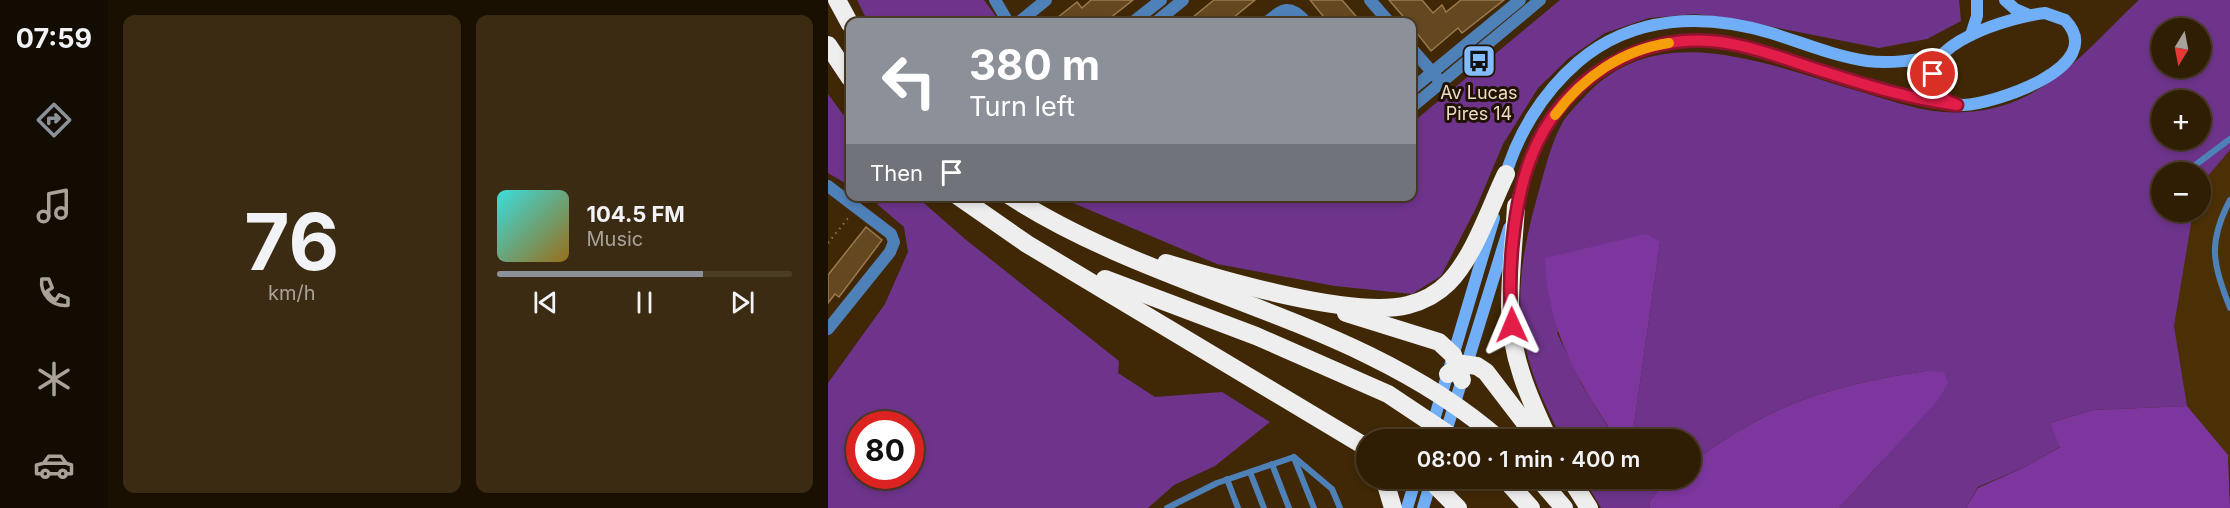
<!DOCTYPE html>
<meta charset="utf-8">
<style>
body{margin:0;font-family:Inter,sans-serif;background:#3c2b13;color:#f1f3f6;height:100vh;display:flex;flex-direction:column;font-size:22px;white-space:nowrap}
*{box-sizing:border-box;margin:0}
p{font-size:20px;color:#a8a29a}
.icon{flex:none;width:33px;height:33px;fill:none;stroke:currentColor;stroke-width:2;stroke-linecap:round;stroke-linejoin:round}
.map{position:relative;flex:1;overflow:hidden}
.panel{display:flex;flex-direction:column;gap:15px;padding:15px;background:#1a1002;width:720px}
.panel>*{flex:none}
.guide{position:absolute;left:18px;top:18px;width:570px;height:183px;border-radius:12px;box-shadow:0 3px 9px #0003,0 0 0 2px #4b3c26;background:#8c9099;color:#fff;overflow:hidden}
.needle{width:39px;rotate:190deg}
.controls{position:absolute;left:1323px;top:18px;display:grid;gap:12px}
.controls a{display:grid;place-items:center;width:60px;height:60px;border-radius:50%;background:#301e04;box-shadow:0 3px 9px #0003,0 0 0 2px #4b3c26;font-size:30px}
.speed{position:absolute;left:18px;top:411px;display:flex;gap:12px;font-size:30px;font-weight:700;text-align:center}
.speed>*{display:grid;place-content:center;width:78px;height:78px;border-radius:50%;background:#301e04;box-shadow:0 3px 9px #0003,0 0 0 2px #4b3c26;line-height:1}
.speed .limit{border:9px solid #d22;background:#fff;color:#111}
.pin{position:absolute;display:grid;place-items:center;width:51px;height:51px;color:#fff;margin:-26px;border:3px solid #fff;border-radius:50%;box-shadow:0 2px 6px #0007}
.me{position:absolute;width:66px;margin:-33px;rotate:359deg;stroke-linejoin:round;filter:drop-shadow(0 0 4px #0008)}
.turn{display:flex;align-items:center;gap:21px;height:126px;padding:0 24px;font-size:27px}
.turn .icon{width:78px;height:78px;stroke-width:2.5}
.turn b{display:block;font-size:42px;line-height:51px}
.then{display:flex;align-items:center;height:57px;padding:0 24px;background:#0003;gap:12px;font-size:22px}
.panel .widget{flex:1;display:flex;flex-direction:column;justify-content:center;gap:9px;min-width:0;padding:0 21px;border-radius:12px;background:#3c2b13}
.panel .dial{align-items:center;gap:0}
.dial b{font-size:78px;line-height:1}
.song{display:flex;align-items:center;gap:18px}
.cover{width:72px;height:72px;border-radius:9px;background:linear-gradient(135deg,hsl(180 70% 55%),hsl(40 70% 35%))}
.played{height:6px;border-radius:3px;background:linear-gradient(90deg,#8c9099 70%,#4b3c26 70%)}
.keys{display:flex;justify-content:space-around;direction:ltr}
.panel .tiles{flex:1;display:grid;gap:15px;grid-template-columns:repeat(2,1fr)}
.trip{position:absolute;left:528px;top:429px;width:345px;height:60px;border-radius:30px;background:#301e04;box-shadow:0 3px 9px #0003,0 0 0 2px #4b3c26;font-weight:600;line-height:60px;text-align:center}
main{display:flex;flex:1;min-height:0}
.tab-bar{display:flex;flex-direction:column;width:108px;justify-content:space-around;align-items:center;background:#130c02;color:#a8a29a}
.tab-bar .icon{width:42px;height:42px}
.tab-bar .active{color:#8c9099}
.tab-bar b{font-size:27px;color:#f1f3f6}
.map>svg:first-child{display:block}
.built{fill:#4b3006}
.green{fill:#6e348b;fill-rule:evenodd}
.forest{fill:#7c369e}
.building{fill:#644821;stroke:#9b794d;stroke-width:1.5}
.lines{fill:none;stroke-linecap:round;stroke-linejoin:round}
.path{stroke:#877254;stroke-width:2;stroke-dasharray:1.5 4.5;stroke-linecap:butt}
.lane{stroke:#4f81b9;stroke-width:6}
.street{stroke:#4f81b9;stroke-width:12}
.secondary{stroke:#70aff7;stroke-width:12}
.highway{stroke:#eee;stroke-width:18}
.route-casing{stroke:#92132f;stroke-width:15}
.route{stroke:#e11d48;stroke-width:10}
.slow{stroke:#f59e0b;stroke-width:10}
.labels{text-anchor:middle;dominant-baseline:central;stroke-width:6;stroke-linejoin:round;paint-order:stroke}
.poi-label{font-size:18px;fill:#eedcc5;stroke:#201303}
</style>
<main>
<nav class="tab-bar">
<b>07:59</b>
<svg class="icon active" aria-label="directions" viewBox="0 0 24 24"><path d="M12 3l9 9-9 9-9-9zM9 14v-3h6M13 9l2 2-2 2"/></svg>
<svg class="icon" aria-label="music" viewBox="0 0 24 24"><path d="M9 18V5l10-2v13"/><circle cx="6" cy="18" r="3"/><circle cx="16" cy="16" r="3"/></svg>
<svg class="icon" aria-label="phone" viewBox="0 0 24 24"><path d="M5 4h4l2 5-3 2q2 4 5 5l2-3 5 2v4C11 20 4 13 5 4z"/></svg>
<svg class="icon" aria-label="climate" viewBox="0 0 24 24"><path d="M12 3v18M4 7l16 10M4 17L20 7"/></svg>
<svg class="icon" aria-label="car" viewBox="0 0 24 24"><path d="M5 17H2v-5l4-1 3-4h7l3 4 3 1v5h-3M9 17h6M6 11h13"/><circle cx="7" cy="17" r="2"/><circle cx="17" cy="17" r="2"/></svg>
</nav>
<section class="panel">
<div class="tiles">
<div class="widget dial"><b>76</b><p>km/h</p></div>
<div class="widget">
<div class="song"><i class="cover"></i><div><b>104.5 FM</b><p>Music</p></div></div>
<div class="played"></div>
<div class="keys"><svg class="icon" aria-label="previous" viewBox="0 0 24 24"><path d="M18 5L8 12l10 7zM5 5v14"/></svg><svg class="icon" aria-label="pause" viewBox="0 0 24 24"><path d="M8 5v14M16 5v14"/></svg><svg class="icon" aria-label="next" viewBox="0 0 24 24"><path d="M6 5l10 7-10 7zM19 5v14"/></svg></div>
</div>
</div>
</section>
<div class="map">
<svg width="1402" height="508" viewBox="0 0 1402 508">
<rect width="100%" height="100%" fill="#402806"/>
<path class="built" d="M 1402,150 L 1402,461 L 1359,406 L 1346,326 L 1365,212 L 1372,212 L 1373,184 Z"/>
<g class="green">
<path d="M 29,0 L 156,0 L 172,22 L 40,22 Z"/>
<path d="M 732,0 L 1131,0 L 1133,21 L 1099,39 L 1051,48 L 905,19 L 867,14 L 821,18 L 777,33 L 741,58 L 710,88 L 675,144 L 648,208 L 613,276 L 584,294 L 507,286 L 389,264 L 231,197 L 584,196 L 584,123 Z"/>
<path d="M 1311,0 L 1402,0 L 1402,150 L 1373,184 L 1372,172 L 1334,172 L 1334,212 L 1365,212 L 1346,326 L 1359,406 L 1265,410 L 1222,423 L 1233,446 L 1199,466 L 1150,487 L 1138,508 L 1011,508 L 1055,460 L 1097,371 C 1000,386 943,404 863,463 L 862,440 L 804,439 L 832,242 L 729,333 L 754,385 L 787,439 L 735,440 C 685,348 682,294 710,194 C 717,169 723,142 736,120 C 742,111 752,102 759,94 C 835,14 949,69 1037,93 C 1070,103 1103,115 1138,112 C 1216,108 1258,49 1311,0 ZM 1334,28 L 1372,28 L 1372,68 L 1334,68 ZM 1334,100 L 1372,100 L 1372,140 L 1334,140 Z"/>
<path d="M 0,94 L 22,124 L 22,186 L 0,173 Z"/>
<path d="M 55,197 L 89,197 L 137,239 L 291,361 L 290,373 L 327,397 L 394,392 L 442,422 L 387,466 L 346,485 L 320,508 L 0,508 L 0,383 L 57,304 L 80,252 L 76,227 L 49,204 ZM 82,424 L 82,476 L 32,476 L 32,424 Z"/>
<path d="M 756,479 L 843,479 L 830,490 L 821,502 L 822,508 L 773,508 Z"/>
</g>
<g class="forest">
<path d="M 818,234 L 832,242 L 804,439 L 787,439 C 777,420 764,403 754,384 C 732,344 718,303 717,258 Z"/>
<path d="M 1097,371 L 1116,372 L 1120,383 L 1110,400 L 1011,508 L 822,508 L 821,502 L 830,490 L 843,479 L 862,478 L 863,463 C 943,404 1000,386 1097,371 Z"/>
<path d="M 1359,406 L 1400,455 L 1402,508 L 1138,508 L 1150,488 L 1199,466 L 1232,447 L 1222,423 L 1265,410 Z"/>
</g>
<g class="building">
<path d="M 263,0 L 305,0 L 277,22 L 224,22 L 249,2 L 254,8 Z"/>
<path d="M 386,0 L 427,0 L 400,22 L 359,22 Z"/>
<path d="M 482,0 L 514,0 L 533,22 L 500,22 Z"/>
<path d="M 561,0 L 594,0 L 605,13 L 614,5 L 618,12 L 633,0 L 676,0 L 634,33 L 630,28 L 603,51 L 584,27 L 584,22 L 580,22 Z"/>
<path d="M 38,227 L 54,240 L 11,297 L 7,294 L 0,303 L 0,275 Z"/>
</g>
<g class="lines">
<path class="path" d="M 0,243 L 21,217"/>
<g class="lane">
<path d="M 1358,172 L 1402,139"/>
<path d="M 1402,200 C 1379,244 1385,263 1402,308"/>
<path d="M 466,457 L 504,489 L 512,508"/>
<path d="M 466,458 L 486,508"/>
<path d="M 444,464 L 461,508"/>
<path d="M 422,472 L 436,508"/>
<path d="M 399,479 L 410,508"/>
<path d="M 339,508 L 389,483 L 466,457"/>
</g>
<g class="street">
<path d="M 167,0 L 180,22"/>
<path d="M 542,0 L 561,22"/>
<path d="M 191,22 L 218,0"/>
<path d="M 305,22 L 333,0"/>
<path d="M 328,22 L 355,0"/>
<path d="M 439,22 C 456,8 461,4 478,22"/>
<path d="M 584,49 L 610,79"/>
<path d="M 584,89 L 692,0"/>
<path d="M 584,107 L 712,0"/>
<path d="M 0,186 L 63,234 L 66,242 L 62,252 L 0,329"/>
</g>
<g class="secondary">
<path d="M 1177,0 L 1187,9 L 1201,15"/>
<path d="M 1217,13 L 1237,20 C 1282,67 1165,104 1135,105 C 1124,105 1113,100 1108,90 C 1083,44 1188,16 1217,13 Z"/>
<path d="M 1143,35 L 1149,16 L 1149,0"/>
<path d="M 676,181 C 688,136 714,93 750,62 C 805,15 876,13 943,33 C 975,43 1006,56 1039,61 C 1063,64 1088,60 1112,56"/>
<path d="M 686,212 C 694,186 699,158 713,135 C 752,71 816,32 892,42 C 928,47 962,61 997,72 C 1040,86 1083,99 1129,105"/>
<path d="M 616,438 L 681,228"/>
<path d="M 600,440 L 666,218"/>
<path d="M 579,508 L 588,478"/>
<path d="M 595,508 L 604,478"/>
</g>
<g class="highway">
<path d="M 9,0 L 22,24"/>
<path d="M 0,45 L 22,78"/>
<path d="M 130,196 L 199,244 L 538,447"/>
<path d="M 182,196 C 336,295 532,317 672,440"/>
<path d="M 688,206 C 686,240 682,274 682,308 C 682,355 701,398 721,440"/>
<path d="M 338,263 C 395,280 524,319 580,305 C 596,301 609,294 620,283 C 646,257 662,207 678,174"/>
<path d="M 277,279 L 428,336 L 560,394 L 629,440"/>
<path d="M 518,313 L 611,342 L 625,355 L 634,380"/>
<path d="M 620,374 L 635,364 L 649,366 L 658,372 L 710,440"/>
<path d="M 556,478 L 565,508"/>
<path d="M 604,478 L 609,487 L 630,508"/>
<path d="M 676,478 L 703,508"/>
<path d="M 710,478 L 736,508"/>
<path d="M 742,478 L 761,508"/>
</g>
</g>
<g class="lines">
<defs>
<path id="route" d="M 684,325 C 679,276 685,201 704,155 C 733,80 812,31 892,42 C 928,47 962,61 997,72 C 1040,86 1083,99 1129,105 C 1113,100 1105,90 1105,74"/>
</defs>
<use href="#route" class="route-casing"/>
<use href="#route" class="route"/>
<path class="slow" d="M 727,115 C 755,77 794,50 841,43"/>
</g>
<defs>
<symbol id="bus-square" viewBox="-11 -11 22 22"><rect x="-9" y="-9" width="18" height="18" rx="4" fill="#84bcfb" stroke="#201303"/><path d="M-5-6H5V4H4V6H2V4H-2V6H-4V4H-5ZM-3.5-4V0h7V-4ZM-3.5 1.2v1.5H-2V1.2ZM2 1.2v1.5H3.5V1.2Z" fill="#111"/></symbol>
</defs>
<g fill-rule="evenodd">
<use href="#bus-square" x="632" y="42" width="38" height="38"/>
</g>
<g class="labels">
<g class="poi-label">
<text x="651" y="92">Av Lucas<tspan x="651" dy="21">Pires 14</tspan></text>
</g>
</g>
</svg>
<div class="controls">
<a><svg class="needle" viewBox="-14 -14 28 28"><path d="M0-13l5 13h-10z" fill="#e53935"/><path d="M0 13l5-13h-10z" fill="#a8a29a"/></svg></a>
<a>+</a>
<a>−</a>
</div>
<div class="speed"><div class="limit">80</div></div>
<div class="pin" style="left:1105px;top:74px;background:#d93025"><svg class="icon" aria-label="arrive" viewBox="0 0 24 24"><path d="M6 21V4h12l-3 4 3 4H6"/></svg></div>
<svg class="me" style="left:684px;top:325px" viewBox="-20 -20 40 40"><path d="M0-17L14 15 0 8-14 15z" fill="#e11d48" stroke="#fff" stroke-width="4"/></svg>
<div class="trip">08:00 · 1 min · 400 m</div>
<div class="guide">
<div class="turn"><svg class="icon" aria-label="left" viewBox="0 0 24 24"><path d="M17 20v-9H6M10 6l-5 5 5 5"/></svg><div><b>380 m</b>Turn left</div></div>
<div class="then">Then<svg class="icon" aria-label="arrive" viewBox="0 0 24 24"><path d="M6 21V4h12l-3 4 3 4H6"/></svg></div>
</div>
</div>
</main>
